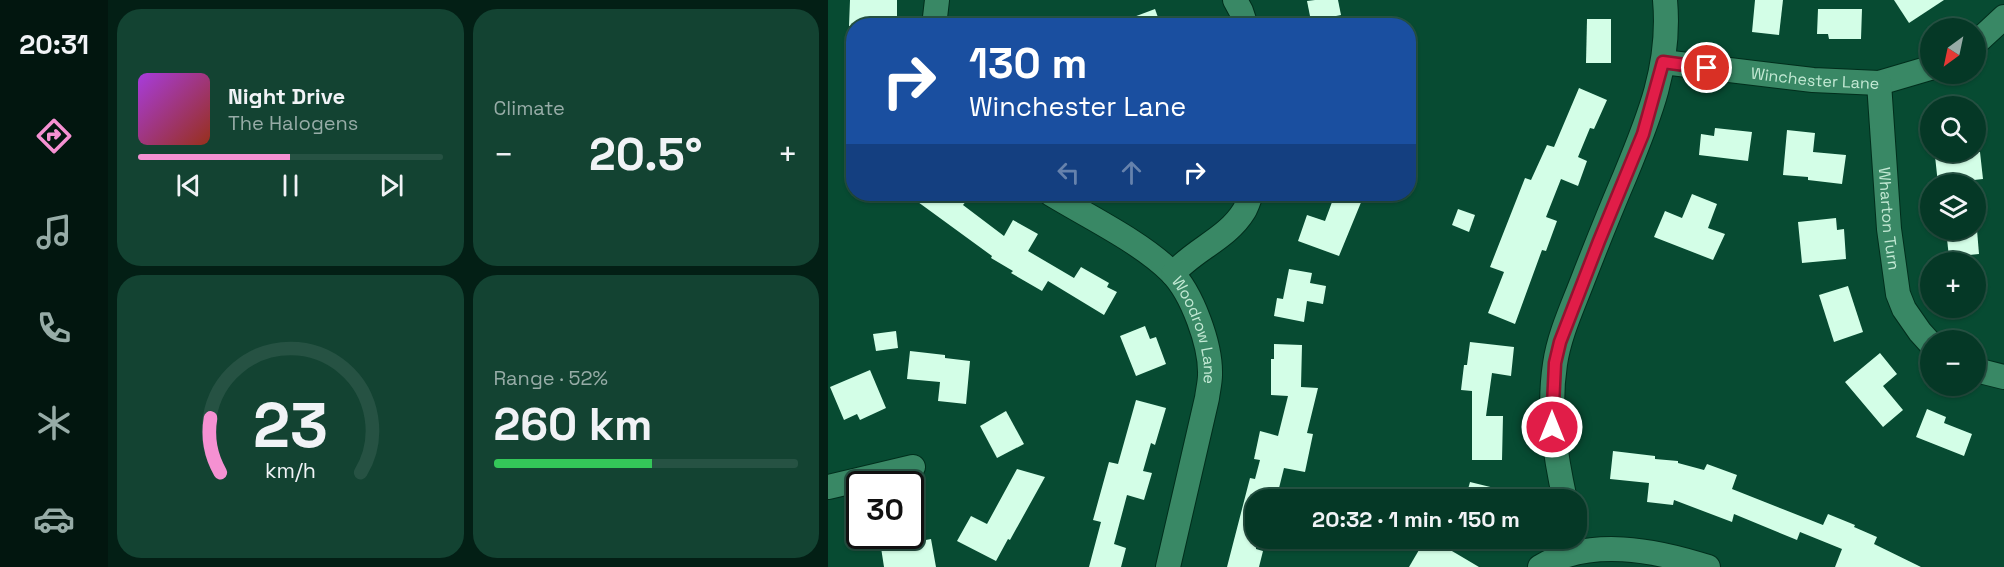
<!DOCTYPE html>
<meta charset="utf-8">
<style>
body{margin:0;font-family:"Space Grotesk",sans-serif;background:#134332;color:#f1f3f6;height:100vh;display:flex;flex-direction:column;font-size:22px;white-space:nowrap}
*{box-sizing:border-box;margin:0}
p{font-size:20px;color:#97aca7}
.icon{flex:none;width:33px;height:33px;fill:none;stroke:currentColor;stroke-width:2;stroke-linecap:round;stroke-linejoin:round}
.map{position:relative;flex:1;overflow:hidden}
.sheet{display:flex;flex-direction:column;gap:9px;padding:9px;background:#031f15;width:720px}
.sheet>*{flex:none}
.top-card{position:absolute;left:18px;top:18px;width:570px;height:183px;border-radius:24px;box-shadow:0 2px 4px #0004,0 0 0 2px #265243;background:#1a4fa0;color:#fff;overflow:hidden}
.needle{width:39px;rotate:213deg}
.fabs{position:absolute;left:1092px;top:18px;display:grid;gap:12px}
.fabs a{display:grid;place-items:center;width:66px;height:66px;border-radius:50%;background:#053826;box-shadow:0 2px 4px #0004,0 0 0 2px #265243;font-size:30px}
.speed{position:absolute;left:18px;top:471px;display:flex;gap:12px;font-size:30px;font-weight:700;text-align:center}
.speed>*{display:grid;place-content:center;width:78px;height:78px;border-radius:50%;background:#053826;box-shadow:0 2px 4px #0004,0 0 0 2px #265243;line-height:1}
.speed .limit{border:3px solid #111;border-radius:9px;background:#fff;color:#111}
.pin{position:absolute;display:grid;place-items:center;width:51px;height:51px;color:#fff;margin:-26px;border:3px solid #fff;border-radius:50%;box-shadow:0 2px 6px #0007}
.me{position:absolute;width:66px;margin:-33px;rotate:0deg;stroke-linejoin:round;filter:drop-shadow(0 0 4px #0008)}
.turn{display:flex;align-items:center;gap:21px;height:126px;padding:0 24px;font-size:27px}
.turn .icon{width:78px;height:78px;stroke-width:2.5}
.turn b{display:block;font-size:42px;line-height:51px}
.lanes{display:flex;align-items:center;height:57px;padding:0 24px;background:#0003;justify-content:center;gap:30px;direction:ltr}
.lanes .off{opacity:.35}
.big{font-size:45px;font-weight:700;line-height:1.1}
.sheet .card{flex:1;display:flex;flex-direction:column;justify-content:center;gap:9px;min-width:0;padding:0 21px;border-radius:24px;background:#134332}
.sheet .dial{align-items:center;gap:0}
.dial svg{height:156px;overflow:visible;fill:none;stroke:#265243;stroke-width:7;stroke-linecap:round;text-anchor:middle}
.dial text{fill:#f1f3f6;stroke:none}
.song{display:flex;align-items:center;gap:18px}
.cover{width:72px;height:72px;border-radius:9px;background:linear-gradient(135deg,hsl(280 70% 55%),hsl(10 70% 35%))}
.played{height:6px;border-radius:3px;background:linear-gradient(90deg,#f591d2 50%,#265243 50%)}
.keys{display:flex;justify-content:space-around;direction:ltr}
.heat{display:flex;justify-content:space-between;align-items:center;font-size:33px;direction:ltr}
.charge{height:9px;border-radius:4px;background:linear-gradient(90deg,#34c759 52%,#265243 0)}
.sheet .tiles{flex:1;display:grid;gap:9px;grid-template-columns:repeat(2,1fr)}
.trip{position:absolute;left:417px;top:489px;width:342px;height:60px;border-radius:24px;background:#053826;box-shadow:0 2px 4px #0004,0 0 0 2px #265243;font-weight:700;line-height:60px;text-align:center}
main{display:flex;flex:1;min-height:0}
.tabs{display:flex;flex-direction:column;width:108px;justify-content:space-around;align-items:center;background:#02160f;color:#97aca7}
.tabs .icon{width:42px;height:42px}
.tabs .selected{color:#f591d2}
.tabs b{font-size:27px;color:#f1f3f6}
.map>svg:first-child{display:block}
.building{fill:#d3fee7}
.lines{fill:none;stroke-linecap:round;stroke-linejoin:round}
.minor-casing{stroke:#012e1c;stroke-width:26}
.minor{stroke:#398865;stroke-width:24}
.route-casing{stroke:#92132f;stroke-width:15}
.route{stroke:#e11d48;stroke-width:10}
.labels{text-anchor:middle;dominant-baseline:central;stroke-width:6;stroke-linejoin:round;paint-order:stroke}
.street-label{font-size:16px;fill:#c3e9d4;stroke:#074b32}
</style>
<main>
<nav class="tabs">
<b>20:31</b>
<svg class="icon selected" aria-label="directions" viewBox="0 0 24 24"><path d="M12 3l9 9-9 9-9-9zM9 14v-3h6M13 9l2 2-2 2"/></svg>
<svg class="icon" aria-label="music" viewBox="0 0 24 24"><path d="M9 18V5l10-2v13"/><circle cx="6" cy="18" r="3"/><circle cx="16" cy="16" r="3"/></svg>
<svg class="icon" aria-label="phone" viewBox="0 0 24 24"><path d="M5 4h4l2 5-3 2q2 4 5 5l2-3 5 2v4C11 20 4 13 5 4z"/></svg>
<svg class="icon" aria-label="climate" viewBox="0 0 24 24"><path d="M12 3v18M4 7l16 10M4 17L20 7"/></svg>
<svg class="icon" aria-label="car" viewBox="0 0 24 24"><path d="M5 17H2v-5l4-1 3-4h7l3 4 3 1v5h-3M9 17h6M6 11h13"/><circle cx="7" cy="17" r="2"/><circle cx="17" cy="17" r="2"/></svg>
</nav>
<section class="sheet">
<div class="tiles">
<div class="card">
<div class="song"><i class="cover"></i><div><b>Night Drive</b><p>The Halogens</p></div></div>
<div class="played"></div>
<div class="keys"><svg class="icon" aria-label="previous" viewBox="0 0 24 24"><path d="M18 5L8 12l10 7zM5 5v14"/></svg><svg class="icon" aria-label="pause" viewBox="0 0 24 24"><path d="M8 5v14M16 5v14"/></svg><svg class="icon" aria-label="next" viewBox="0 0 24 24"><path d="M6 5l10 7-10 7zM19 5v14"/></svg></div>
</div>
<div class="card"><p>Climate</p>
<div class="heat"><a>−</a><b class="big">20.5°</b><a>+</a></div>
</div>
<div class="card dial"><svg viewBox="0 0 100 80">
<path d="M14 69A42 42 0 1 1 86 69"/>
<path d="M14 69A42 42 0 0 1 9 41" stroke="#f591d2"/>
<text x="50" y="56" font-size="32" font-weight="700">23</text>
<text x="50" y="72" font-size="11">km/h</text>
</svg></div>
<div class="card"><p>Range · 52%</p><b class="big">260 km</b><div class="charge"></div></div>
</div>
</section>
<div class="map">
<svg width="1176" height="567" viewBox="0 0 1176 567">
<rect width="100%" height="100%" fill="#074b32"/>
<g class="building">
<path d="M 22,0 L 69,0 L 69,20 L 50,19 L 50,26 L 21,26 Z"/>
<path d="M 487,0 L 510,0 L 513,15 L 483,21 L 479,1 Z"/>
<path d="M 927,0 L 955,0 L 951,35 L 924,32 Z"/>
<path d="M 1066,0 L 1116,0 L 1081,23 Z"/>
<path d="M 327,9 L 333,26 L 287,26 L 287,24 Z"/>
<path d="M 990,9 L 1034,9 L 1033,39 L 1001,39 L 1000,34 L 989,34 Z"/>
<path d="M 759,19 L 783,19 L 783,63 L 758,63 Z"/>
<path d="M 751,88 L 779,100 L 766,129 L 762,128 L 750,157 L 759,161 L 750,186 L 733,179 L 718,217 L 729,221 L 718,251 L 714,250 L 687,324 L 660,313 L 676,272 L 662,267 L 697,178 L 703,180 L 719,145 L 726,147 Z"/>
<path d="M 887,128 L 924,132 L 920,161 L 871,155 L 873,134 L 886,136 Z"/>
<path d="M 959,130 L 987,133 L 985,152 L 1018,155 L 1014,184 L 980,180 L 980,177 L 955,175 Z"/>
<path d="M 1126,152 L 1152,152 L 1155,179 L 1110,184 L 1107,156 L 1126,154 Z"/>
<path d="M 79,194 L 130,194 L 139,200 L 135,205 L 176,236 L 185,220 L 210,234 L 200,251 L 246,278 L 253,267 L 281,283 L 279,287 L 289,292 L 276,315 L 220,281 L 214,291 L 183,273 L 185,271 L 163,258 L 164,256 Z"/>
<path d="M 507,194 L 517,194 L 534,200 L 511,256 L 470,241 L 479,215 L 497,221 Z"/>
<path d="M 864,194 L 889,204 L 880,228 L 897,234 L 885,260 L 826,237 L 837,211 L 854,218 Z"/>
<path d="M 630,209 L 647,215 L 641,232 L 624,225 Z"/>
<path d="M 1008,218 L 1009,230 L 1016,229 L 1018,259 L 974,263 L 970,222 Z"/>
<path d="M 1118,230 L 1149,230 L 1151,254 L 1121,257 Z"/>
<path d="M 461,269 L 484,273 L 482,283 L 498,286 L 495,304 L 479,301 L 476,322 L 446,316 L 449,298 L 455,299 Z"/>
<path d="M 1020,286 L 1035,332 L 1006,342 L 991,295 Z"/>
<path d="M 317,326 L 322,339 L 328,337 L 338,364 L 308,376 L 292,336 Z"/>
<path d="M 68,331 L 70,348 L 48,351 L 45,334 Z"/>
<path d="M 642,342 L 686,347 L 683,376 L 664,373 L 658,416 L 675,416 L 674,460 L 644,460 L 644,391 L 633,390 L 636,365 L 639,365 Z"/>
<path d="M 446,344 L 474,345 L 473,387 L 490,388 L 479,433 L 485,434 L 477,472 L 456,468 L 448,500 L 428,500 L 428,549 L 435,551 L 431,567 L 399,567 L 422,478 L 427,479 L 432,460 L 426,459 L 432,431 L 450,436 L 460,396 L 443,395 L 443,359 L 446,359 Z"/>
<path d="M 82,351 L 117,355 L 117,358 L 142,361 L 138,404 L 110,401 L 112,382 L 79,379 Z"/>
<path d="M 1052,353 L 1069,374 L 1055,386 L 1075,410 L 1055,427 L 1017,382 Z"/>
<path d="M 42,370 L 58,408 L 32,420 L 29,414 L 16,420 L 2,387 Z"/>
<path d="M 308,400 L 338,408 L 327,445 L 323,443 L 315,471 L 324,473 L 316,500 L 299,495 L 286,544 L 298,548 L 293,567 L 261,567 L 273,522 L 265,520 L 281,462 L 290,464 Z"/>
<path d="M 1099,409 L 1118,417 L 1116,423 L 1144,434 L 1136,456 L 1088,437 Z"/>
<path d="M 178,411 L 196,444 L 169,458 L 152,426 Z"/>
<path d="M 785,451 L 827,456 L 827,459 L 850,461 L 850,463 L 876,470 L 879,464 L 909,475 L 904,489 L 995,525 L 1000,514 L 1027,525 L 1026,527 L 1049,537 L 1046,544 L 1093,567 L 1007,567 L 1014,549 L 972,532 L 969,540 L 906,514 L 904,522 L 846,500 L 845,505 L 819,502 L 821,483 L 782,479 Z"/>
<path d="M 189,469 L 217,477 L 182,540 L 180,539 L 168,561 L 129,541 L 143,516 L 159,524 Z"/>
<path d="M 642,482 L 691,494 L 691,500 L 637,500 Z"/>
<path d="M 72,538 L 72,545 L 103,539 L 108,567 L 56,567 L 52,541 Z"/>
<path d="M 598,538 L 602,538 L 651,567 L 581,567 Z"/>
</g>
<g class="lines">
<defs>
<g id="minor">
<path d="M 407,0 L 413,11 L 418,26"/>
<path d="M 106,26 L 109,0"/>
<path d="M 1148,43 L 1176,17"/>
<path id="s1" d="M 835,62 L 985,80 L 1051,83 L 1102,68"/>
<path id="s2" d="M 1051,83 L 1061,229 L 1070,294 L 1076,309 L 1092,332 L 1102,343"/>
<path id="s3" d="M 223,194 C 259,216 313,242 343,272 C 364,293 383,345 382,375 C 382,382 380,390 379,398 L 340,567"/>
<path d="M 345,274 C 365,250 399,239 416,211 C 419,206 421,199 423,194"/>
<path d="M 1148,370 L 1176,377"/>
<path d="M 0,487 L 85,467"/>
<path d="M 737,500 C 727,454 720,410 727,364 C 731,336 744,308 754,282 C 768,246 782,211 797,176 C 821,118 843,65 837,0"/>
<path d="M 712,567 C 762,537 827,550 880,567"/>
</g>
</defs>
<use href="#minor" class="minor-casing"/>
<use href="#minor" class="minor"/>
</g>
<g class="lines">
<defs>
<path id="route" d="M 724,427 L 727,363 L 732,342 L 771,241 L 815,134 L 835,62 L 879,68"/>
</defs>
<use href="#route" class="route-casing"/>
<use href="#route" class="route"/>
</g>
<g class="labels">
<g class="street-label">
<text stroke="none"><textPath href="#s1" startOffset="153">Winchester Lane</textPath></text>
<text stroke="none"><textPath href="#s2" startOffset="136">Wharton Turn</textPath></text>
<text stroke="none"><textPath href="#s3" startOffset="208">Woodrow Lane</textPath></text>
</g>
</g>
</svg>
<div class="fabs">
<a><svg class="needle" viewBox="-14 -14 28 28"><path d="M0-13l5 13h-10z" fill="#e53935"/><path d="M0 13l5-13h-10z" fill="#97aca7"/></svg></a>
<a><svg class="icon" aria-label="search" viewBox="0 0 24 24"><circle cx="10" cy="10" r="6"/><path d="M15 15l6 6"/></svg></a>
<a><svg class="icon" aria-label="layers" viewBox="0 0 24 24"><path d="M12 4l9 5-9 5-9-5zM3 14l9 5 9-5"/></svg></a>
<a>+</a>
<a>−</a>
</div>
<div class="speed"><div class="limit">30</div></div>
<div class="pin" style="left:879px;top:68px;background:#d93025"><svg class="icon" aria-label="arrive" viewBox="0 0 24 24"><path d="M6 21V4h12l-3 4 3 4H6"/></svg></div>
<svg class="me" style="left:724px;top:427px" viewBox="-20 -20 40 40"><circle r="17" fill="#e11d48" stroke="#fff" stroke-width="3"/><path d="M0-11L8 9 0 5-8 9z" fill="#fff"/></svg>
<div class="trip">20:32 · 1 min · 150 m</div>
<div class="top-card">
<div class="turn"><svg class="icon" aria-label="right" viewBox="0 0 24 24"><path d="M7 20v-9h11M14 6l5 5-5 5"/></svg><div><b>130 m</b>Winchester Lane</div></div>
<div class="lanes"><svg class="icon off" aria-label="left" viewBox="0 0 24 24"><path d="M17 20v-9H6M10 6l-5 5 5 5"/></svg><svg class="icon off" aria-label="ahead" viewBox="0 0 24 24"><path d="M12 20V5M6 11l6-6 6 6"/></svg><svg class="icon" aria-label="right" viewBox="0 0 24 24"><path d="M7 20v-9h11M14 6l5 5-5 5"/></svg></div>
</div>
</div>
</main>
